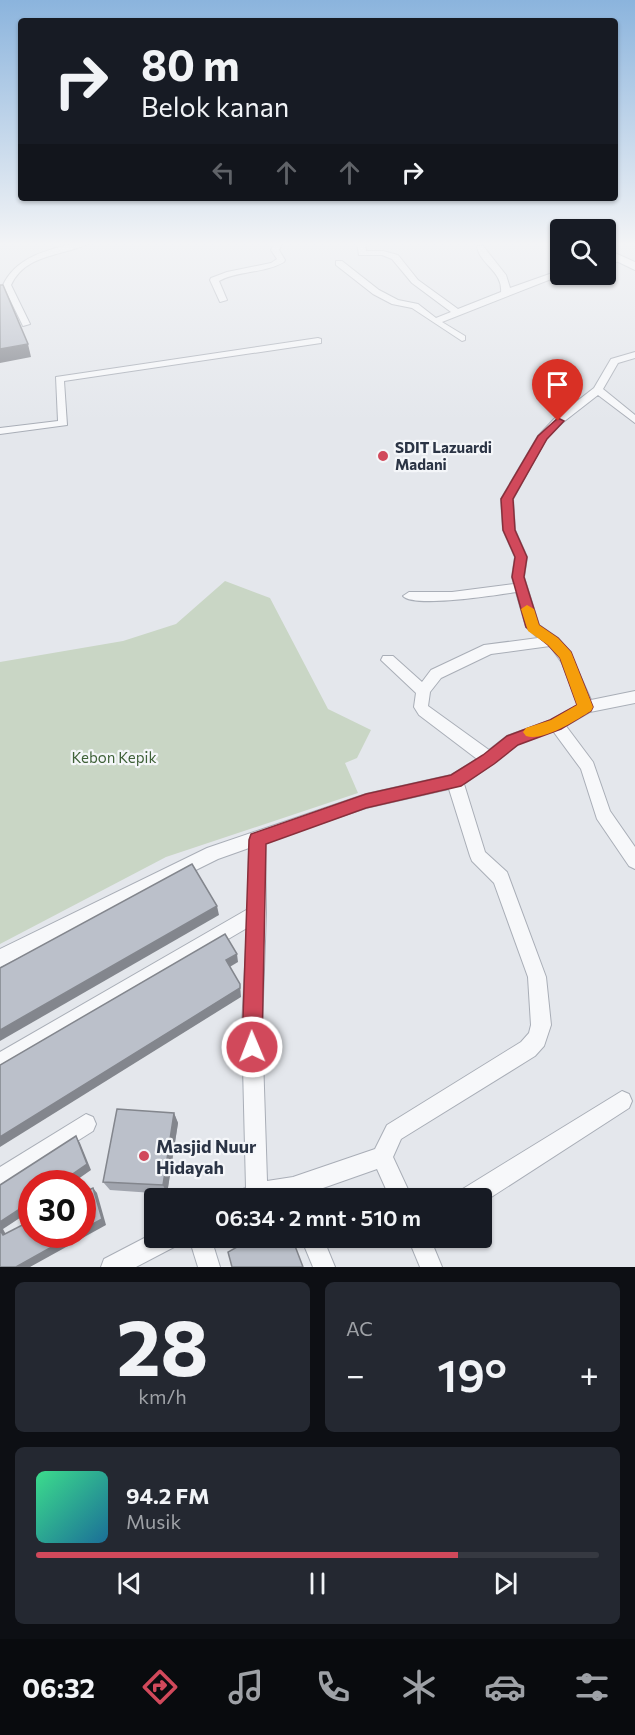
<!DOCTYPE html>
<html lang="id">
<meta charset="utf-8">
<style>
body{margin:0;font-family:Commissioner,sans-serif;background:#242831;color:#f1f3f6;height:100vh;display:flex;flex-direction:column;font-size:22px;white-space:nowrap}
*{box-sizing:border-box;margin:0}
p{font-size:20px;color:#9ea1a6}
.icon{flex:none;width:33px;height:33px;fill:none;stroke:currentColor;stroke-width:2;stroke-linecap:round;stroke-linejoin:round}
.map{position:relative;height:1267px;overflow:hidden}
.drawer{display:flex;flex-direction:column;gap:15px;padding:15px;background:#0d0f14;flex:1}
.drawer>*{flex:none}
.top-card{position:absolute;left:18px;top:18px;width:600px;height:183px;border-radius:6px;box-shadow:0 2px 4px #0004;background:#171b24;color:#f1f3f6;overflow:hidden}
.fabs{position:absolute;left:550px;top:219px;display:grid;gap:12px}
.fabs a{display:grid;place-items:center;width:66px;height:66px;border-radius:6px;background:#171b24;box-shadow:0 2px 4px #0004;font-size:30px}
.speed{position:absolute;left:18px;top:1170px;display:flex;gap:12px;font-size:30px;font-weight:700;text-align:center}
.speed>*{display:grid;place-content:center;width:78px;height:78px;border-radius:50%;background:#171b24;box-shadow:0 2px 4px #0004;line-height:1}
.speed .limit{border:9px solid #d22;background:#fff;color:#111}
.pin{position:absolute;display:grid;place-items:center;width:51px;height:51px;color:#fff;margin:-62px -26px;border-radius:50% 50% 50% 0;rotate:-45deg;box-shadow:0 0 6px #0007}
.pin .icon{rotate:45deg}
.me{position:absolute;width:66px;margin:-33px;rotate:359deg;stroke-linejoin:round;filter:drop-shadow(0 0 4px #0008)}
.turn{display:flex;align-items:center;gap:21px;height:126px;padding:0 24px;font-size:27px}
.turn .icon{width:78px;height:78px;stroke-width:2.5}
.turn b{display:block;font-size:42px;line-height:51px}
.lanes{display:flex;align-items:center;height:57px;padding:0 24px;background:#0003;justify-content:center;gap:30px;direction:ltr}
.lanes .off{opacity:.35}
.big{font-size:45px;font-weight:600;line-height:1.1}
.drawer .card{flex:1;display:flex;flex-direction:column;justify-content:center;gap:9px;min-width:0;padding:0 21px;border-radius:9px;background:#242831}
.drawer .dial{align-items:center;gap:0}
.dial b{font-size:78px;line-height:1}
.song{display:flex;align-items:center;gap:18px}
.cover{width:72px;height:72px;border-radius:9px;background:linear-gradient(135deg,hsl(150 70% 55%),hsl(200 70% 35%))}
.played{height:6px;border-radius:3px;background:linear-gradient(90deg,#d1495b 75%,#363941 75%)}
.keys{display:flex;justify-content:space-around;direction:ltr}
.heat{display:flex;justify-content:space-between;align-items:center;font-size:33px;direction:ltr}
.drawer .tiles{flex:1;display:grid;gap:15px;grid-template-columns:1fr 1fr}
.card:last-child{grid-column:span 2}
.trip{position:absolute;left:144px;top:1188px;width:348px;height:60px;border-radius:6px;background:#171b24;box-shadow:0 2px 4px #0004;font-weight:600;line-height:60px;text-align:center}
.tab-bar{display:flex;height:96px;justify-content:space-around;align-items:center;background:#090b0e;color:#9ea1a6}
.tab-bar .icon{width:42px;height:42px}
.tab-bar .active{color:#d1495b}
.tab-bar b{font-size:27px;color:#f1f3f6}
.map>svg:first-child{display:block}
.green{fill:#c9d6c5}
.lines{fill:none;stroke-linecap:round;stroke-linejoin:round}
.minor-casing{stroke:#a9aeb7;stroke-width:2}
.secondary-casing{stroke:#a9aeb7;stroke-width:2}
.minor{fill:#f7f8fa;fill-rule:evenodd}
.secondary{fill:#fff;fill-rule:evenodd}
.wall{fill:#a1a5ae}
.shaded-wall{fill:#83868d}
.building{fill:#bbc0ca;stroke:#83868d;stroke-width:1.5}
.route{fill:#d1495b;stroke:#882f3b;stroke-width:1.5}
.slow{fill:#f59e0b}
.poi-dot{fill:#d1495b;stroke:#f4f6f9;stroke-width:2}
.labels{text-anchor:middle;dominant-baseline:central;stroke-width:4.5;stroke-linejoin:round;paint-order:stroke}
.poi-label{font-size:15px;font-weight:bold;fill:#2b3445;stroke:#f4f6f9;text-anchor:start}
.park-label{font-size:15px;fill:#3f6138;stroke:#f4f6f9}
.near-poi-label{font-size:18px;font-weight:bold;fill:#2b3445;stroke:#f4f6f9;text-anchor:start}
</style>
<div class="map">
<svg width="635" height="1267" viewBox="0 0 635 1267">
<rect width="100%" height="100%" fill="#e4e7ec"/>
<path class="green" d="M 225,581 L 270,598 L 328,709 L 371,730 L 357,758 L 345,763 L 358,793 L 166,857 L 0,944 L 0,662 L 123,641 L 176,624 Z"/>
<g class="lines">
<defs>
<g id="minor">
<path d="M 75,243 L 89,243 C 62,257 26,253 11,285 L 30,324 L 23,326 L 3,285 C 16,257 47,250 75,243 Z"/>
<path d="M 274,243 L 282,243 L 279,250 L 285,260 L 284,262 C 263,274 239,270 219,281 L 227,300 L 220,302 L 210,280 L 211,278 L 227,272 L 271,263 L 277,259 L 271,250 Z"/>
<path d="M 357,243 L 365,243 L 366,251 L 383,251 L 398,255 L 418,280 L 458,309 L 501,292 C 503,271 479,264 477,246 L 483,246 L 506,275 L 510,288 L 558,271 L 561,271 L 561,274 L 564,274 L 442,322 L 465,336 L 465,340 L 462,341 L 412,308 L 392,304 L 373,294 L 336,265 L 336,261 L 342,261 L 379,290 L 398,300 L 418,304 L 436,318 L 451,312 L 412,283 L 392,259 L 382,255 L 359,255 Z"/>
<path d="M 619,257 L 622,257 L 622,261 L 606,264 L 606,260 Z"/>
<path d="M 318,338 L 321,339 L 321,343 L 64,381 L 67,425 L 0,434 L 0,428 L 58,421 L 56,377 Z"/>
<path d="M 635,352 L 635,358 L 618,363 L 603,389 L 635,415 L 635,423 L 598,395 L 562,423 L 546,439 L 513,499 L 515,530 L 527,557 L 524,577 L 539,625 L 558,638 L 569,651 L 591,700 L 635,691 L 635,703 L 590,712 L 566,726 L 593,762 L 610,811 L 635,847 L 635,869 L 629,866 L 597,819 L 581,769 L 553,731 L 517,744 L 494,763 L 464,784 L 485,852 L 507,872 L 546,977 L 551,1025 L 544,1046 L 535,1056 L 401,1139 L 393,1157 L 412,1198 L 390,1198 L 377,1169 L 306,1194 L 308,1198 L 237,1198 L 240,1190 L 246,1188 L 242,1026 L 247,928 L 0,1073 L 0,1052 L 248,909 L 249,848 L 218,859 L 0,967 L 0,949 L 207,848 L 366,794 L 451,775 L 477,759 L 419,715 L 414,707 L 416,693 L 381,660 L 383,656 L 393,656 L 422,682 L 431,670 L 484,645 L 538,638 L 526,627 L 516,592 C 497,595 413,608 403,596 L 409,592 L 452,592 L 514,584 L 512,577 L 515,557 L 503,530 L 501,499 L 538,436 L 554,419 L 594,388 L 611,359 ZM 550,646 L 562,663 L 578,705 L 551,720 L 507,736 L 489,750 L 428,706 L 430,692 L 441,678 L 491,654 ZM 449,789 L 470,856 L 472,861 L 494,883 L 528,977 L 531,1025 L 529,1033 L 521,1042 L 387,1125 L 375,1149 L 293,1177 L 267,1181 L 262,1026 L 266,913 L 265,842 L 366,808 Z"/>
<path d="M 622,1091 L 629,1094 L 632,1101 L 629,1108 L 482,1203 L 482,1198 L 458,1198 L 461,1190 Z"/>
<path d="M 86,1114 L 93,1117 L 96,1124 L 93,1131 L 0,1190 L 0,1167 Z"/>
<path d="M 154,1233 L 154,1238 L 179,1238 L 176,1246 L 136,1267 L 101,1267 L 104,1259 Z"/>
<path d="M 189,1238 L 211,1238 L 220,1267 L 198,1267 Z"/>
<path d="M 301,1238 L 323,1238 L 335,1267 L 313,1267 Z"/>
<path d="M 408,1238 L 430,1238 L 442,1267 L 420,1267 Z"/>
</g>
<path id="secondary" d="M 606,249 L 635,262 L 635,270 L 606,256 Z"/>
</defs>
<use href="#minor" class="minor-casing"/>
<use href="#secondary" class="secondary-casing"/>
<use href="#minor" class="minor"/>
<use href="#secondary" class="secondary"/>
</g>
<path class="wall" d="M 174,1113 L 178,1123 L 167,1194 L 110,1190 L 103,1182 Z"/>
<g class="shaded-wall">
<path d="M 28,344 L 31,357 L 0,363 L 0,349 Z"/>
<path d="M 217,906 L 219,915 L 0,1041 L 0,1030 Z"/>
<path d="M 237,954 L 238,962 L 228,968 L 226,960 Z"/>
<path d="M 240,984 L 241,997 L 0,1147 L 0,1137 Z"/>
<path d="M 174,1113 L 178,1123 L 167,1194 L 163,1185 Z"/>
<path d="M 76,1136 L 80,1143 L 91,1170 L 71,1184 L 58,1184 Z"/>
<path d="M 93,1188 L 97,1193 L 106,1225 L 30,1267 L 16,1267 L 75,1234 L 82,1234 L 82,1230 Z"/>
<path d="M 32,1201 L 32,1210 L 3,1229 L 9,1240 L 3,1235 L 0,1230 L 0,1222 Z"/>
</g>
<g class="building">
<path d="M 0,285 L 3,285 L 28,344 L 0,349 Z"/>
<path d="M 192,864 L 217,906 L 0,1030 L 0,968 Z"/>
<path d="M 225,934 L 237,954 L 226,960 L 240,984 L 240,988 L 0,1137 L 0,1065 Z"/>
<path d="M 117,1109 L 174,1113 L 163,1185 L 103,1182 Z"/>
<path d="M 76,1136 L 87,1164 L 58,1184 L 32,1184 L 32,1201 L 0,1222 L 0,1185 Z"/>
<path d="M 93,1188 L 102,1219 L 82,1230 L 82,1193 Z"/>
<path d="M 32,1220 L 32,1234 L 75,1234 L 16,1267 L 0,1267 L 0,1230 L 3,1235 Z"/>
<path d="M 253,1238 L 292,1238 L 303,1267 L 232,1267 L 228,1252 Z"/>
</g>
<linearGradient id="sky" x2="0" y2="1"><stop stop-color="#8bb4dd"/><stop offset="0.58" stop-color="#f3f4f6"/><stop offset="1" stop-color="#f3f4f6" stop-opacity="0"/></linearGradient>
<rect width="635" height="421" fill="url(#sky)"/>
<path class="route" d="M 558,418 L 564,421 L 547,439 L 513,499 L 515,530 L 527,557 L 524,577 L 539,625 L 558,638 L 571,652 L 593,707 L 591,711 L 561,729 L 518,745 L 494,764 L 461,786 L 366,808 L 266,844 L 262,1047 L 259,1054 L 252,1057 L 245,1054 L 242,1047 L 249,840 L 251,834 L 366,794 L 451,775 L 483,755 L 507,736 L 550,720 L 577,705 L 560,658 L 548,645 L 526,627 L 512,577 L 515,557 L 503,530 L 501,499 L 538,436 Z"/>
<path class="slow" d="M 527,605 L 534,609 L 539,625 L 558,638 L 571,652 L 593,707 L 591,711 C 576,720 543,742 526,736 L 523,732 L 526,728 L 551,720 L 577,705 L 560,658 L 548,645 L 528,631 L 521,609 Z"/>
<g class="poi-dot">
<circle cx="383" cy="456" r="6"/>
<circle cx="144" cy="1156" r="6"/>
</g>
<g class="labels">
<g class="poi-label">
<text x="395" y="447">SDIT Lazuardi<tspan x="395" dy="17">Madani</tspan></text>
</g>
<g class="park-label">
<text x="114" y="757">Kebon Kepik</text>
</g>
<g class="near-poi-label">
<text x="156" y="1146">Masjid Nuur<tspan x="156" dy="21">Hidayah</tspan></text>
</g>
</g>
</svg>
<div class="fabs">
<a><svg class="icon" aria-label="search" viewBox="0 0 24 24"><circle cx="10" cy="10" r="6"/><path d="M15 15l6 6"/></svg></a>
</div>
<div class="speed"><div class="limit">30</div></div>
<div class="pin" style="left:558px;top:421px;background:#d93025"><svg class="icon" aria-label="arrive" viewBox="0 0 24 24"><path d="M6 21V4h12l-3 4 3 4H6"/></svg></div>
<svg class="me" style="left:252px;top:1047px" viewBox="-20 -20 40 40"><circle r="17" fill="#d1495b" stroke="#fff" stroke-width="3"/><path d="M0-11L8 9 0 5-8 9z" fill="#fff"/></svg>
<div class="trip">06:34 · 2 mnt · 510 m</div>
<div class="top-card">
<div class="turn"><svg class="icon" aria-label="right" viewBox="0 0 24 24"><path d="M7 20v-9h11M14 6l5 5-5 5"/></svg><div><b>80 m</b>Belok kanan</div></div>
<div class="lanes"><svg class="icon off" aria-label="left" viewBox="0 0 24 24"><path d="M17 20v-9H6M10 6l-5 5 5 5"/></svg><svg class="icon off" aria-label="ahead" viewBox="0 0 24 24"><path d="M12 20V5M6 11l6-6 6 6"/></svg><svg class="icon off" aria-label="ahead" viewBox="0 0 24 24"><path d="M12 20V5M6 11l6-6 6 6"/></svg><svg class="icon" aria-label="right" viewBox="0 0 24 24"><path d="M7 20v-9h11M14 6l5 5-5 5"/></svg></div>
</div>
</div>
<section class="drawer">
<div class="tiles">
<div class="card dial"><b>28</b><p>km/h</p></div>
<div class="card"><p>AC</p>
<div class="heat"><a>−</a><b class="big">19°</b><a>+</a></div>
</div>
<div class="card">
<div class="song"><i class="cover"></i><div><b>94.2 FM</b><p>Musik</p></div></div>
<div class="played"></div>
<div class="keys"><svg class="icon" aria-label="previous" viewBox="0 0 24 24"><path d="M18 5L8 12l10 7zM5 5v14"/></svg><svg class="icon" aria-label="pause" viewBox="0 0 24 24"><path d="M8 5v14M16 5v14"/></svg><svg class="icon" aria-label="next" viewBox="0 0 24 24"><path d="M6 5l10 7-10 7zM19 5v14"/></svg></div>
</div>
</div>
</section>
<nav class="tab-bar">
<b>06:32</b>
<svg class="icon active" aria-label="directions" viewBox="0 0 24 24"><path d="M12 3l9 9-9 9-9-9zM9 14v-3h6M13 9l2 2-2 2"/></svg>
<svg class="icon" aria-label="music" viewBox="0 0 24 24"><path d="M9 18V5l10-2v13"/><circle cx="6" cy="18" r="3"/><circle cx="16" cy="16" r="3"/></svg>
<svg class="icon" aria-label="phone" viewBox="0 0 24 24"><path d="M5 4h4l2 5-3 2q2 4 5 5l2-3 5 2v4C11 20 4 13 5 4z"/></svg>
<svg class="icon" aria-label="climate" viewBox="0 0 24 24"><path d="M12 3v18M4 7l16 10M4 17L20 7"/></svg>
<svg class="icon" aria-label="car" viewBox="0 0 24 24"><path d="M5 17H2v-5l4-1 3-4h7l3 4 3 1v5h-3M9 17h6M6 11h13"/><circle cx="7" cy="17" r="2"/><circle cx="17" cy="17" r="2"/></svg>
<svg class="icon" aria-label="filters" viewBox="0 0 24 24"><path d="M4 7h16M4 17h16"/><circle cx="9" cy="7" r="2"/><circle cx="15" cy="17" r="2"/></svg>
</nav>
